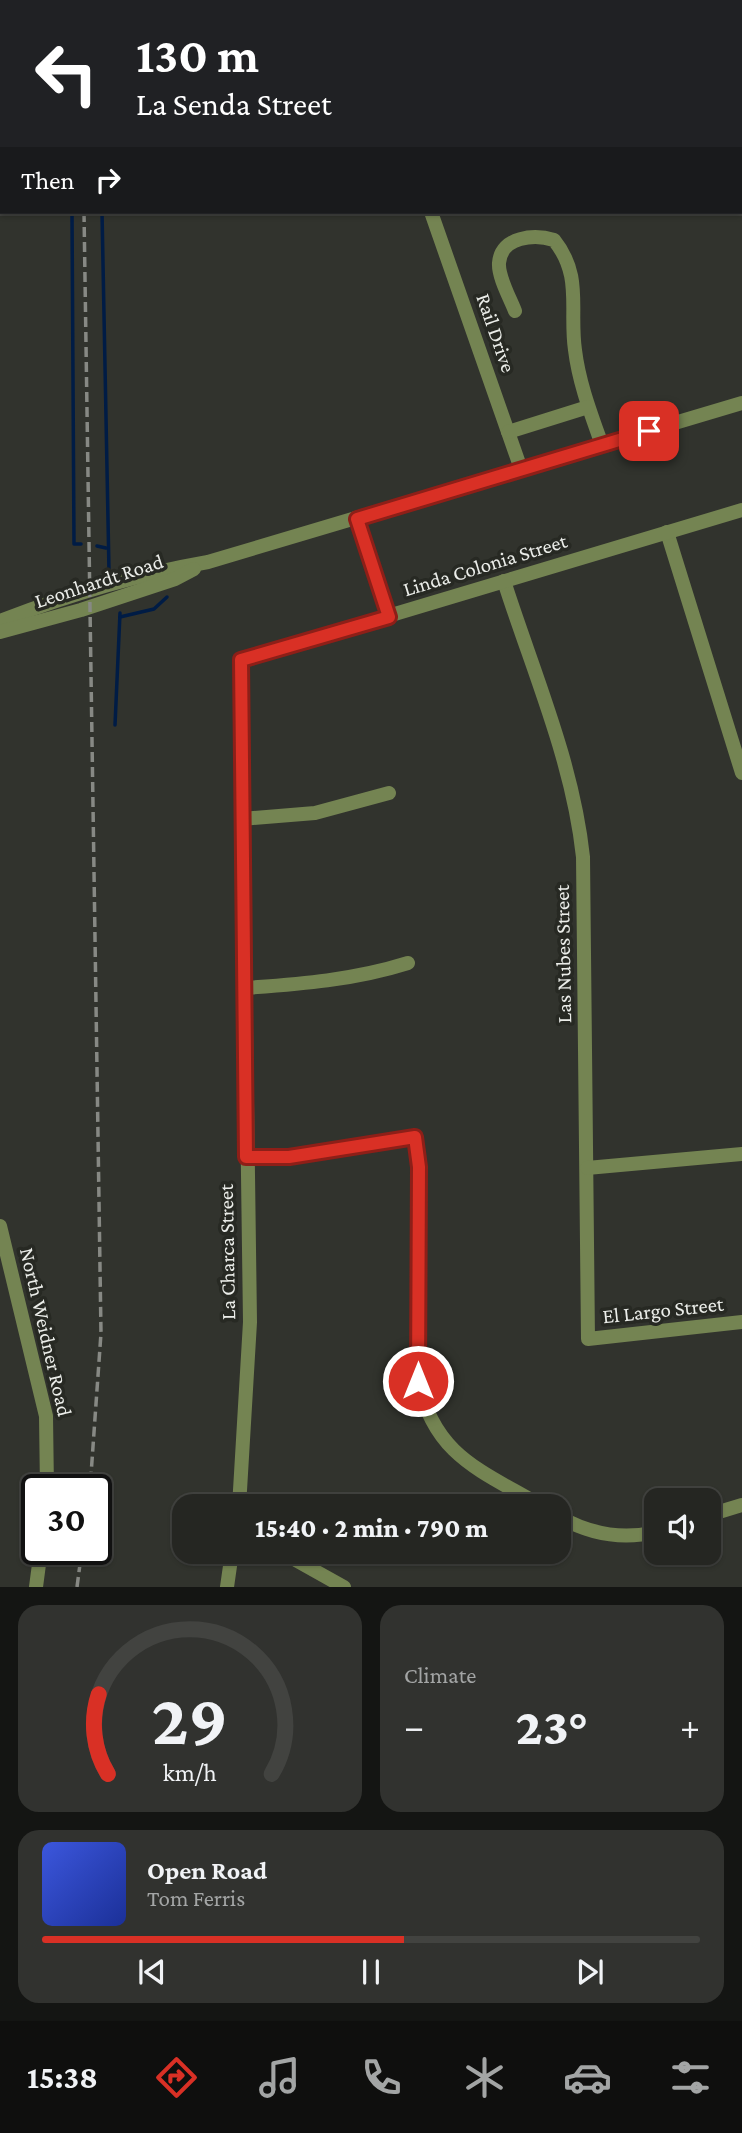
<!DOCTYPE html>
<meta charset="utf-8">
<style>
body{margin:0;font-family:"Crimson Pro",serif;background:#31322f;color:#f1f3f6;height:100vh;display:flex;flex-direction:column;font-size:26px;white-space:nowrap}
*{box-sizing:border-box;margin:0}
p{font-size:23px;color:#a3a5a5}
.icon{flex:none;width:38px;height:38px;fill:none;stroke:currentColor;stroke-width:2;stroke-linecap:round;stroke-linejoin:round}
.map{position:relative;height:1587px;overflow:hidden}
.drawer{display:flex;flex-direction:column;gap:18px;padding:18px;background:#141513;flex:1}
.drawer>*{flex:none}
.guide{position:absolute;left:0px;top:0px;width:742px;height:214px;box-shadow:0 2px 5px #0004,0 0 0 2px #424340;background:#202124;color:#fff;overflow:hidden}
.buttons{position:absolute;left:644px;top:1488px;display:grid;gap:14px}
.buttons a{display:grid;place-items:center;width:77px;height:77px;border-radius:14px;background:#252622;box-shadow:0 2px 5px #0004,0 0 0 2px #424340;font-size:35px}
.speed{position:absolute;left:21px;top:1474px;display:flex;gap:14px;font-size:35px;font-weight:700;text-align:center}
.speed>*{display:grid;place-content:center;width:91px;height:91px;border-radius:50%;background:#252622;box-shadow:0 2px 5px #0004,0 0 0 2px #424340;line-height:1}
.speed .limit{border:4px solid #111;border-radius:10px;background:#fff;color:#111}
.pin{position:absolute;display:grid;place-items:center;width:60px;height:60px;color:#fff;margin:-30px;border-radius:14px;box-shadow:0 4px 10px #0006}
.me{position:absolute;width:77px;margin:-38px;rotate:0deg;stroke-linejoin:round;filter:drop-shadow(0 0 5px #0008)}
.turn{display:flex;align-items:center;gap:24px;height:147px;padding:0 21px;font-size:32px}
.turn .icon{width:91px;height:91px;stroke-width:2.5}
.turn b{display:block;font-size:49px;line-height:60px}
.then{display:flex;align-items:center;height:66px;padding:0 21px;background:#0003;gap:14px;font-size:26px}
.big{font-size:52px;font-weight:800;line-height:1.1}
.drawer .card{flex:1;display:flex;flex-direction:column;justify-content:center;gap:10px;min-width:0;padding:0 24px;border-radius:21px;background:#31322f}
.drawer .dial{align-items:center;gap:0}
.dial svg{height:182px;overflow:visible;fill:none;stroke:#424340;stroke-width:7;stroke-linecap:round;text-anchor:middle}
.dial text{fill:#f1f3f6;stroke:none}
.song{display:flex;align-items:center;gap:21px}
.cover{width:84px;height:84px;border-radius:10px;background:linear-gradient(135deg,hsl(230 70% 55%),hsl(230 70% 35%))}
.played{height:7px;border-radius:4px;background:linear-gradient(90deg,#d93025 55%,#424340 55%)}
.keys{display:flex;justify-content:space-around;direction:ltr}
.heat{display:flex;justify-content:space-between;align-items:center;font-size:38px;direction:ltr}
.drawer .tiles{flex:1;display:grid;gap:18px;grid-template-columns:1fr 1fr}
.card:last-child{grid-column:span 2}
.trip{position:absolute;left:172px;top:1494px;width:399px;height:70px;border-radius:21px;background:#252622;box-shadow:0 2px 5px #0004,0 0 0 2px #424340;font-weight:800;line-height:70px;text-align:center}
.menu{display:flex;height:112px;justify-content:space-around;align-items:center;background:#0f0f0e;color:#a3a5a5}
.menu .icon{width:49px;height:49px}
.menu .selected{color:#d93025}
.menu b{font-size:32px;color:#f1f3f6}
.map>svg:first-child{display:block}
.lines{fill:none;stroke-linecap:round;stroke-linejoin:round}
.stream{stroke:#001c45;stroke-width:3.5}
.minor{stroke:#748452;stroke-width:14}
.rail{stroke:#878984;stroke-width:3.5;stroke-dasharray:10 5;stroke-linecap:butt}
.route-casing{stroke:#8d1f18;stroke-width:18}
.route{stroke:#d93025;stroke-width:12}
.labels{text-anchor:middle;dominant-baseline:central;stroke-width:7;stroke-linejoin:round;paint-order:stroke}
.street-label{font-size:21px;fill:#ebede9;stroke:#272923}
</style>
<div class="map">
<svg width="742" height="1587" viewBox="0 0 742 1587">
<rect width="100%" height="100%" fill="#31332d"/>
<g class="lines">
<g class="stream">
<path d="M 69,0 L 69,2"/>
<path d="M 99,0 L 99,2"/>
<path d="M 72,212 L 74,544 L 81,544"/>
<path d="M 102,212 L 109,571"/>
<path d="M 97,546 L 106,548"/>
<path d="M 120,617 L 154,609 L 167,597"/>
<path d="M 115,725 L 120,613"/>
</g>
<g class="minor">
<path d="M 357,0 L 358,2"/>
<path d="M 431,212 L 521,469"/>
<path d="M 515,311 C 510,298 498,277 499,263 C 501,236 535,234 554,240 C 583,276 569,309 575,350 C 579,383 591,414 602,445"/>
<path d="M 508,432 L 588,407"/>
<path d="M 357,519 L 389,617"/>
<path d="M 667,532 L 742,773"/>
<path d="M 504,581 C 533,672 573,762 583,857 L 588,1339 L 742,1322"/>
<path d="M 0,621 C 65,596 139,574 208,562 L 742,403"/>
<path d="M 0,632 L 81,610 L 175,579 L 194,569"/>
<path d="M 242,819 L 315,813 L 389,793"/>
<path d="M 245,988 C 301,984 354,980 408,963"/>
<path d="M 246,1157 L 289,1157 L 415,1137 L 419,1167 L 418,1381 C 435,1457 481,1470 543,1507"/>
<path d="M 587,1168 L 742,1154"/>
<path d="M 0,1226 L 46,1416 L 47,1489"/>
<path d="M 239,1507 L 250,1322 L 241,660 L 742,510"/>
<path d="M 709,1515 L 742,1505"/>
<path d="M 558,1516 C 589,1534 622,1540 656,1532"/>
<path d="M 270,1552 L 292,1558 L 344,1587"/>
<path d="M 36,1587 L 41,1549"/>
<path d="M 227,1587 L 232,1552"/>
</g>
<g class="rail">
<path d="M 81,0 L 81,2"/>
<path d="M 84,212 L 101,1333 L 90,1489"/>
<path d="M 77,1587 L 82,1549"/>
</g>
</g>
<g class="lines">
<defs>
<path id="route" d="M 418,1381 L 419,1167 L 415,1137 L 289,1157 L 246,1157 L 241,660 L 389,617 L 357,519 L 649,431"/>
</defs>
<use href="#route" class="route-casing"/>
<use href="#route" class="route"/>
</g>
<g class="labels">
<g class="street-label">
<text transform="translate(496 333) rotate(71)">Rail Drive</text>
<text transform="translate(485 565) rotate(-17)">Linda Colonia Street</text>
<text transform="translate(99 581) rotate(-18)">Leonhardt Road</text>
<text transform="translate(563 954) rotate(-91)">Las Nubes Street</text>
<text transform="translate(227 1252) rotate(-91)">La Charca Street</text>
<text transform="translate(663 1310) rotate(-6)">El Largo Street</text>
<text transform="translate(46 1332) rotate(77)">North Weidner Road</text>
</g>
</g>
</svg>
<div class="buttons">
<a><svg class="icon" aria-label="sound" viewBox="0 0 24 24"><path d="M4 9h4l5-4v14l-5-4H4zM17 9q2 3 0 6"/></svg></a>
</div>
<div class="speed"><div class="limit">30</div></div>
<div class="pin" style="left:649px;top:431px;background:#d93025"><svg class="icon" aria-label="arrive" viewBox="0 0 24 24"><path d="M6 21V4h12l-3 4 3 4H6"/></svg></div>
<svg class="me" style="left:418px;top:1381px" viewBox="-20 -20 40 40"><circle r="17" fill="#d93025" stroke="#fff" stroke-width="3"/><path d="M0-11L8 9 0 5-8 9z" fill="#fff"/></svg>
<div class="trip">15:40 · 2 min · 790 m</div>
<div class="guide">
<div class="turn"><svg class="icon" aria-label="left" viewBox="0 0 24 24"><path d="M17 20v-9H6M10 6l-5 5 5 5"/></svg><div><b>130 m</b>La Senda Street</div></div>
<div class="then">Then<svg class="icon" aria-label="right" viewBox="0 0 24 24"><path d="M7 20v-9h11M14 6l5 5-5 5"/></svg></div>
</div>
</div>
<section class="drawer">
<div class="tiles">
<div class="card dial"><svg viewBox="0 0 100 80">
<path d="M14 69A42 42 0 1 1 86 69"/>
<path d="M14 69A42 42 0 0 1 10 34" stroke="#d93025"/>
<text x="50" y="56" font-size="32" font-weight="700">29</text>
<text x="50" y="72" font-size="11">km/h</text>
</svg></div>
<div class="card"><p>Climate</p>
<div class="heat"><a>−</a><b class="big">23°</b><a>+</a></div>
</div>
<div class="card">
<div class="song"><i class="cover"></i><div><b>Open Road</b><p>Tom Ferris</p></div></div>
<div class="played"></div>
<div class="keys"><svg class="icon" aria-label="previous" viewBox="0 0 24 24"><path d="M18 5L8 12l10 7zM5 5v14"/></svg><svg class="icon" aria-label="pause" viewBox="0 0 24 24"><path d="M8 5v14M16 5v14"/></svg><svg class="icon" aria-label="next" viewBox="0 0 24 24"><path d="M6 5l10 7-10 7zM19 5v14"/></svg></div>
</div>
</div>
</section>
<nav class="menu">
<b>15:38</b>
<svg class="icon selected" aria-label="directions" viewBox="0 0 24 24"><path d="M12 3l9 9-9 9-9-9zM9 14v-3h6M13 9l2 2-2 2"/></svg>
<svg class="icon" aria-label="music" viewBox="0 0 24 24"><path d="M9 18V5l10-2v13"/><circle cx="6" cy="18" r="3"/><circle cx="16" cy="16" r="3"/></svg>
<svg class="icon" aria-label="phone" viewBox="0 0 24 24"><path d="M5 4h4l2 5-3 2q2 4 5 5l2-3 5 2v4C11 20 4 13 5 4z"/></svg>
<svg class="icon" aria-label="climate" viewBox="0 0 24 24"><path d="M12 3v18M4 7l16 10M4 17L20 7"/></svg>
<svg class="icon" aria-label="car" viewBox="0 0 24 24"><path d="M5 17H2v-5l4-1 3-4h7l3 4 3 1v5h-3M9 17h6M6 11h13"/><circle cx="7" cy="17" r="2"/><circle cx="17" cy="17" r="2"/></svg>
<svg class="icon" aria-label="filters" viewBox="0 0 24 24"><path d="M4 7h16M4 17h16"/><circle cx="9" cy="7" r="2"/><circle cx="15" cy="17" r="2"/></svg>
</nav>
